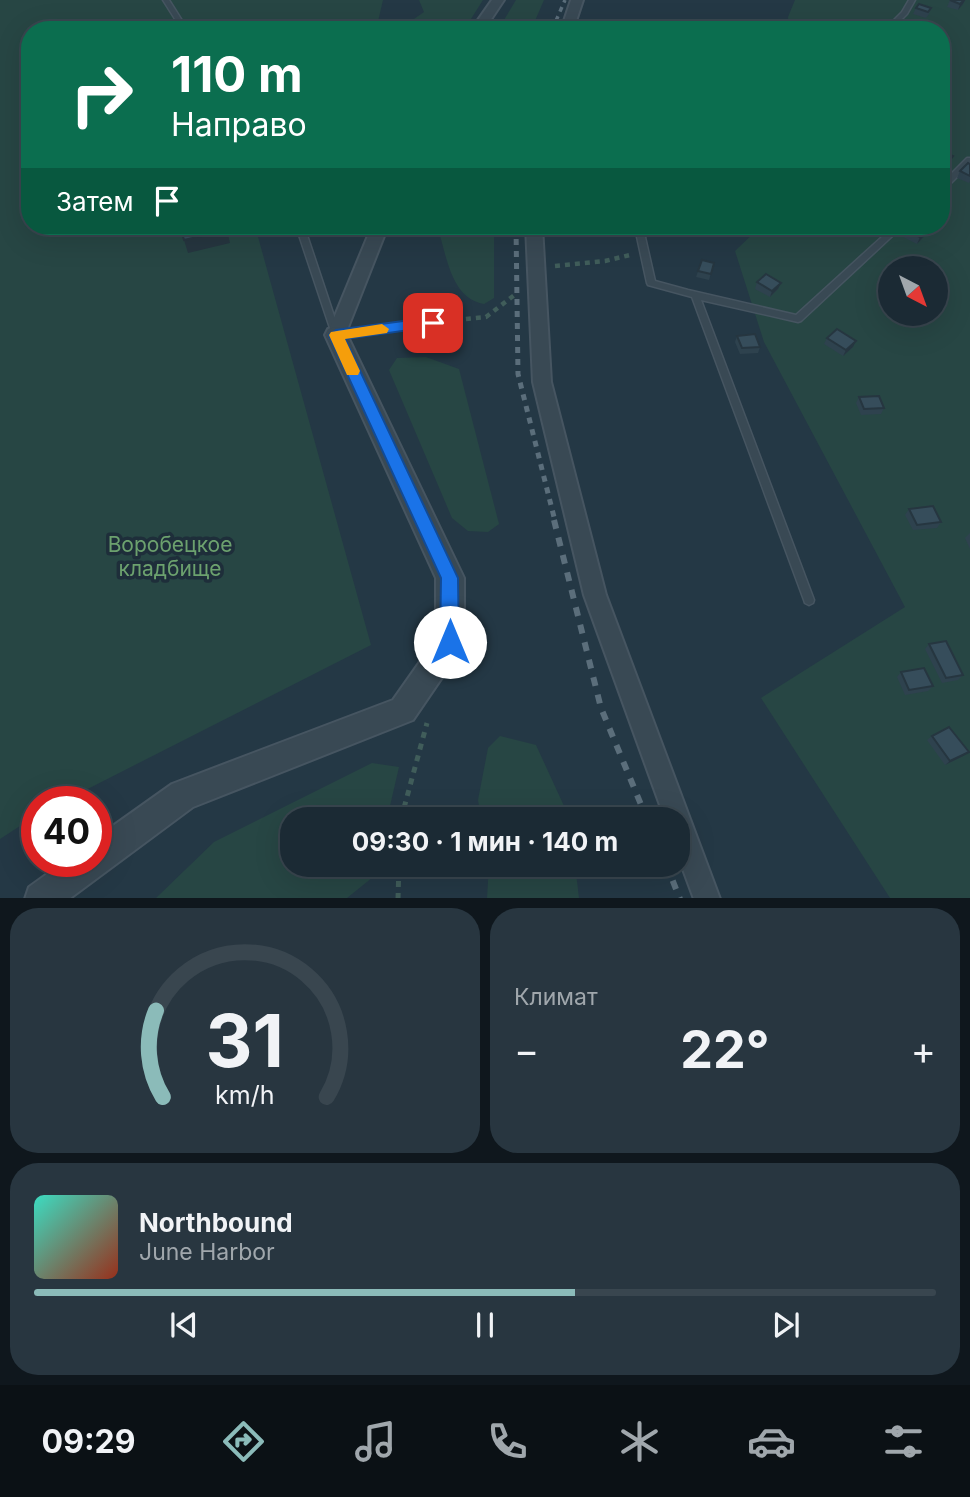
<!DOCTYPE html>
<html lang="ru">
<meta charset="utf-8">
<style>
body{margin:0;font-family:Inter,sans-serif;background:#283640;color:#f1f3f6;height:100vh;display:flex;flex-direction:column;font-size:26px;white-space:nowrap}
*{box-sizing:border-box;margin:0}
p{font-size:23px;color:#a0a7ac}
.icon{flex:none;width:38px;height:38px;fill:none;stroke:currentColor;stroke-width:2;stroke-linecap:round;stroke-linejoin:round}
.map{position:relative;height:898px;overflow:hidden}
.panel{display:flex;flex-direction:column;gap:10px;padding:10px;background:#0f171d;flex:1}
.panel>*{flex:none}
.top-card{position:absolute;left:21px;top:21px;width:929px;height:214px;border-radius:28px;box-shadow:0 7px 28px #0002,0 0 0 2px #39464f;background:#0b6e4f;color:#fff;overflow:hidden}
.needle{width:46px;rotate:139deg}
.fabs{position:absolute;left:878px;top:256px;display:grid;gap:14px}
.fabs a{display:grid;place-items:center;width:70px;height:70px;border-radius:50%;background:#1b2a34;box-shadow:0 7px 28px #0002,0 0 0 2px #39464f;font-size:35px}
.speed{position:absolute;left:21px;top:786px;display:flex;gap:14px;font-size:35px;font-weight:700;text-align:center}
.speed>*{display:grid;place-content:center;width:91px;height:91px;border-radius:50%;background:#1b2a34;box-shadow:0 7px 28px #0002,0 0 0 2px #39464f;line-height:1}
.speed .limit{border:10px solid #d22;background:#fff;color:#111}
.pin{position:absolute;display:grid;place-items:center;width:60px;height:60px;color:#fff;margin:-30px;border-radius:14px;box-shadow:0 4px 10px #0006}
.me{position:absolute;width:77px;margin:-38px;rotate:0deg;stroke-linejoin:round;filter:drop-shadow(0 0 5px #0008)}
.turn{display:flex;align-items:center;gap:24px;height:147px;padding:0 35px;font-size:32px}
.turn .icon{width:91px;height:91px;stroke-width:2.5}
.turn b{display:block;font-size:49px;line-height:60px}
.then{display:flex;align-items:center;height:66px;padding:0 35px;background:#0003;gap:14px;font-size:26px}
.big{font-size:52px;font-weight:700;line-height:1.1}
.panel .widget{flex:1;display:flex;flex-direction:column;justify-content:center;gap:10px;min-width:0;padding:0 24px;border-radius:28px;background:#283640}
.panel .dial{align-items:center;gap:0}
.dial svg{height:182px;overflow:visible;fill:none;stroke:#39464f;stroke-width:7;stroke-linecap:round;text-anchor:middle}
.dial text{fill:#f1f3f6;stroke:none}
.song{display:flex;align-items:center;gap:21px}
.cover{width:84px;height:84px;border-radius:10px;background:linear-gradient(135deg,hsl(170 70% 55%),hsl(10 70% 35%))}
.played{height:7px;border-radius:4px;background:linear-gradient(90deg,#8bbbb9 60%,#39464f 60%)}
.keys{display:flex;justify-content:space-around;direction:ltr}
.heat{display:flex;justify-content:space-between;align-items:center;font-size:38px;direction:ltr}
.panel .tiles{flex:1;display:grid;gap:10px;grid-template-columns:1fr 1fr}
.widget:last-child{grid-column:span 2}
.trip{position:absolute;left:280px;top:807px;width:410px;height:70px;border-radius:28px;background:#1b2a34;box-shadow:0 7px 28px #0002,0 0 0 2px #39464f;font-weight:700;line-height:70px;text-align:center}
.tabs{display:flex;height:112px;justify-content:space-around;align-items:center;background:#0b1115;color:#a0a7ac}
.tabs .icon{width:49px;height:49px}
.tabs .active{color:#8bbbb9}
.tabs b{font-size:32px;color:#f1f3f6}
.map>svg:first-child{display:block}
.green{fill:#274644;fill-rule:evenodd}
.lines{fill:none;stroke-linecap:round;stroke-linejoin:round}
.service-casing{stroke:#465561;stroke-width:3}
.minor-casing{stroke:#465561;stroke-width:4}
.tertiary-casing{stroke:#465561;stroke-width:4}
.path-far1{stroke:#405d5a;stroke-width:4.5;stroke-dasharray:5 5;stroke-linecap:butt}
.path{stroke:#405d5a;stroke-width:5;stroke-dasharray:6 6;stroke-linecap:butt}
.service{fill:#394954;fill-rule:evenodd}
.minor{fill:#394954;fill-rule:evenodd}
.tertiary{fill:#394954;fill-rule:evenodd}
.rail-far2{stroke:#5b6e7b;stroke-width:3.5;stroke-dasharray:5 5;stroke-linecap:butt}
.rail-far1{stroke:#5b6e7b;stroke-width:5;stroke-dasharray:6 6;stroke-linecap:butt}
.rail{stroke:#5b6e7b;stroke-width:6;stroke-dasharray:9 9;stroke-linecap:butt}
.wall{fill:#2e424e}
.shaded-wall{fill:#263640}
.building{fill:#364d5b;stroke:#263640;stroke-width:2}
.route{fill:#1a73e8;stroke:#114b97;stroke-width:2}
.slow{fill:#f59e0b}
.labels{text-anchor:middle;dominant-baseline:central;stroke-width:7;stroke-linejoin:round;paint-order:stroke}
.park-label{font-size:21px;fill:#6ca16e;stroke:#1e2e3a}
</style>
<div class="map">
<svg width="970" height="899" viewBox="0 0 970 899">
<rect width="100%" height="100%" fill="#243845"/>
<g class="green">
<path d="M 0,0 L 383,0 L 377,26 L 411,21 L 424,12 L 419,0 L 483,0 L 464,30 L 30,30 L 30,226 L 255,226 L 371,645 L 64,801 L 37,802 L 37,815 L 0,839 Z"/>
<path d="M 516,0 L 544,0 L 531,30 L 498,30 Z"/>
<path d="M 795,0 L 970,0 L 970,898 L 890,898 L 761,698 L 905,607 L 764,342 L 735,251 L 761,226 L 942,226 L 942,30 L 789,30 L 788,17 ZM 891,268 L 936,268 L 936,313 L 891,313 Z"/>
<path d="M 437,226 L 494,226 L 494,298 L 484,304 C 450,298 447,255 437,226 Z"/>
<path d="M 426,357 L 459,369 L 499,524 L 488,532 L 468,531 L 452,518 L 389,370 L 397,358 Z"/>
<path d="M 500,736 L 536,745 L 570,819 L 481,819 L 478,800 L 488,748 Z"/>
<path d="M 372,763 L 399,767 L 387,819 L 292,819 L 292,864 L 388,865 L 347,898 L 156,898 L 214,842 Z"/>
<path d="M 489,865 L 575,865 L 579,898 L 487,898 Z"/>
</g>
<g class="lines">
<defs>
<g id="service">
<path d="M 163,0 L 169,0 L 188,30 L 182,30 Z"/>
<path d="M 909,0 L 915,0 L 907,14 L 891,30 L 884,30 L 902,12 Z"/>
<path d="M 967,158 L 970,158 L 970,164 L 945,189 L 942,189 L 942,183 Z"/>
<path d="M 296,226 L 304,226 L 339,331 L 433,320 L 436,321 L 437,323 L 436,325 L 336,338 L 333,337 Z"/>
<path d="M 646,226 L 654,226 L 645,237 L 655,281 L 688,290 L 796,315 L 894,226 L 903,226 L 801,321 L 798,322 L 701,300 L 814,600 L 813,603 L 809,605 L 805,603 L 804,600 L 692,297 L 648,285 L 647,283 L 637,237 Z"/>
</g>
<g id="minor">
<path d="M 492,0 L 504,0 L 484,30 L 471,30 Z"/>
<path d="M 571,0 L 583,0 L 573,30 L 561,30 Z"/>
<path d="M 372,226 L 388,226 L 345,335 L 342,339 L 330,339 L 327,335 Z"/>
<path d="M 526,226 L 542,226 L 551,382 L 606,595 L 720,899 L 694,899 L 677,853 L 677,819 L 665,819 L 584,595 L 533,382 Z"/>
</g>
<path id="tertiary" d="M 336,327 L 344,329 L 347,335 L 464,578 L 464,642 L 460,651 L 413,720 L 193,807 L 69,899 L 25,899 L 29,887 L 65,861 L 96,861 L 96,838 L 172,784 L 393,700 L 436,639 L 436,578 L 325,335 L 328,329 Z"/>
</defs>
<use href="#service" class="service-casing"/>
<use href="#minor" class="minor-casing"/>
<use href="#tertiary" class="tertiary-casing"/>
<g class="path-far1">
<path d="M 555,266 L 605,261 L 630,255"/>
<path d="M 446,321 L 486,317 L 517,293"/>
</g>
<g class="path">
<path d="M 401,819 L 427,723"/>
<path d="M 398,899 L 399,864"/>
</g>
<use href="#service" class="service"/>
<use href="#minor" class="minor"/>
<use href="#tertiary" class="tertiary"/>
<path class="rail-far2" d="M 552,30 L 565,0"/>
<path class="rail-far1" d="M 516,227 L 518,374 L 555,521"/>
<g class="rail">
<path d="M 554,520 L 601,708 L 647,819"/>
<path d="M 666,864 L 680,899"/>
</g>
</g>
<g class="wall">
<path d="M 950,0 L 965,0 L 963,4 L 958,10 L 947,7 Z"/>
<path d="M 916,8 L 931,8 L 929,14 L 926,18 L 913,14 Z"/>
<path d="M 942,151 L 950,163 L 945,168 L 942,167 Z"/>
<path d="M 970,164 L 970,181 L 969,183 L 957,178 L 960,171 Z"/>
<path d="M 904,230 L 925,235 L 917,244 L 901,236 Z"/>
<path d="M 702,260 L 714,263 L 709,280 L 696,277 Z"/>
<path d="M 757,282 L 781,283 L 778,289 L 770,297 L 755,289 Z"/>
<path d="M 737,336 L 760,347 L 758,353 L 740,354 L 735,342 Z"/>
<path d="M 827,338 L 853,347 L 843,356 L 824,344 Z"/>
<path d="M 859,397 L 884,408 L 881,414 L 861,415 L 856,403 Z"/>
<path d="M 909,509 L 941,522 L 937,528 L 913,530 L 905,515 Z"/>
<path d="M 970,533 L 970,549 L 965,538 Z"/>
<path d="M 929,644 L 963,675 L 958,680 L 942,683 L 925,649 Z"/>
<path d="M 901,672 L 933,686 L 928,691 L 905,695 L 897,677 Z"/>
<path d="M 932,736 L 963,756 L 945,765 L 927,740 Z"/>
</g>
<g class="shaded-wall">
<path d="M 964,0 L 965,0 L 963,4 L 958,10 L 960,4 Z"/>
<path d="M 953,156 L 950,163 L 945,168 L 948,162 Z"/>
<path d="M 928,229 L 925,235 L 917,244 L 920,237 Z"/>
<path d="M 227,230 L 230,243 L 188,253 L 184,240 Z"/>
<path d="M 781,283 L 778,289 L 770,297 L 772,291 Z"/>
<path d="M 856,341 L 853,347 L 843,356 L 846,350 Z"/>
<path d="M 969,752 L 963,756 L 945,765 L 950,761 Z"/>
</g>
<g class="building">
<path d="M 950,0 L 964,0 L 960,4 Z"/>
<path d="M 919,4 L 931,8 L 928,12 L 916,8 Z"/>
<path d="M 942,151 L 953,156 L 948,162 L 942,159 Z"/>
<path d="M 968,163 L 970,164 L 970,176 L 960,171 Z"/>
<path d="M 180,226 L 225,226 L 227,230 L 184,240 Z"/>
<path d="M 907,226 L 922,226 L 928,229 L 920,237 L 904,230 Z"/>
<path d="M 702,260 L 714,263 L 711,274 L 698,271 Z"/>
<path d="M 766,274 L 781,283 L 772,291 L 757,282 Z"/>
<path d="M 837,329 L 856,341 L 846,350 L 827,338 Z"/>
<path d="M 755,334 L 760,347 L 742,348 L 737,336 Z"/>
<path d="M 879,396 L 884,408 L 864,409 L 859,397 Z"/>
<path d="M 933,506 L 941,522 L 917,525 L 909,509 Z"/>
<path d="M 946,641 L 963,675 L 946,678 L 929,644 Z"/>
<path d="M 924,668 L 933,686 L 909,690 L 901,672 Z"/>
<path d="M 949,727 L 969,752 L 950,761 L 932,736 Z"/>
</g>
<path class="route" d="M 433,317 L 438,319 L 438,326 L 345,339 L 458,578 L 459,642 L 456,648 L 450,650 L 443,648 L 440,642 L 441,578 L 329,335 L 336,330 Z"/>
<path class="slow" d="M 382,324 L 389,329 L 387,333 L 345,339 L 360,371 L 358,375 L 347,375 L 329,335 L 331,332 Z"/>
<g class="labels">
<g class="park-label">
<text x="170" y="544">Воробецкое<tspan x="170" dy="24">кладбище</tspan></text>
</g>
</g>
</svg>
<div class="fabs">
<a><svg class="needle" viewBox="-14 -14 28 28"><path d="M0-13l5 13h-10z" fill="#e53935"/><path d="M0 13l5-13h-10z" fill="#a0a7ac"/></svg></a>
</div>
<div class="speed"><div class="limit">40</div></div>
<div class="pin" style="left:433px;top:323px;background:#d93025"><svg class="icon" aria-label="arrive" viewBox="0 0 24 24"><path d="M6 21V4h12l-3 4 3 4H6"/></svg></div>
<svg class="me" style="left:450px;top:642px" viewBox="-20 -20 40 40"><circle r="19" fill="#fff"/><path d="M0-13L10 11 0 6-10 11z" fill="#1a73e8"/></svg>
<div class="trip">09:30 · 1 мин · 140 m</div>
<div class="top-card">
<div class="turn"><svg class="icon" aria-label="right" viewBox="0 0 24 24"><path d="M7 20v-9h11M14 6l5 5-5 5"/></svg><div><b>110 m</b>Направо</div></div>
<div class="then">Затем<svg class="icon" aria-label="arrive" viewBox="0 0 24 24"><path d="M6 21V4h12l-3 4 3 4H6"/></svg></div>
</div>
</div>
<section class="panel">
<div class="tiles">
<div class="widget dial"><svg viewBox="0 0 100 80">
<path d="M14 69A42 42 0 1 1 86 69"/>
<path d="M14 69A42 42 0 0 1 11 31" stroke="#8bbbb9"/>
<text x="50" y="56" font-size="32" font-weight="700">31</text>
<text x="50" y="72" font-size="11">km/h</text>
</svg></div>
<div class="widget"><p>Климат</p>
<div class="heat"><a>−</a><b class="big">22°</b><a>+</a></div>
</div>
<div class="widget">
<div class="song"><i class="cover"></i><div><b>Northbound</b><p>June Harbor</p></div></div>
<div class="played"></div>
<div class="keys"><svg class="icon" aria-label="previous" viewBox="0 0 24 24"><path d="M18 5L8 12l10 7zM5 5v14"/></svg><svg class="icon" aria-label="pause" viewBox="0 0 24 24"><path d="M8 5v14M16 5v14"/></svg><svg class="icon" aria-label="next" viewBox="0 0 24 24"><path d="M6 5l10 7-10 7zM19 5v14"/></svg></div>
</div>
</div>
</section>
<nav class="tabs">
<b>09:29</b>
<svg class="icon active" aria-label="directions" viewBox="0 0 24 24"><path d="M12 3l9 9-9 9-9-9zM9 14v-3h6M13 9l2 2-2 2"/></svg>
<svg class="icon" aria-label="music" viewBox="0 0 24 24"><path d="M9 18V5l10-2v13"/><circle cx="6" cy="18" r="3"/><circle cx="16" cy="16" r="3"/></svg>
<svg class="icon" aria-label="phone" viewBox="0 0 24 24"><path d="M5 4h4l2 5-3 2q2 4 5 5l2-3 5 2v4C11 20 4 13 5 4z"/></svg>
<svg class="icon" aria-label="climate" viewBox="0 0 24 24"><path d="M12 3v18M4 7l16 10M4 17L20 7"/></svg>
<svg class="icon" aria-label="car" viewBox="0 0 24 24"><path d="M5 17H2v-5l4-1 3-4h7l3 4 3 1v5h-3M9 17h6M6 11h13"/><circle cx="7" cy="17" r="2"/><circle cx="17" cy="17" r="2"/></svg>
<svg class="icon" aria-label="filters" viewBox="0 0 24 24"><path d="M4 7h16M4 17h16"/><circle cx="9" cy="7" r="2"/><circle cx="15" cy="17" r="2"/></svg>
</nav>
